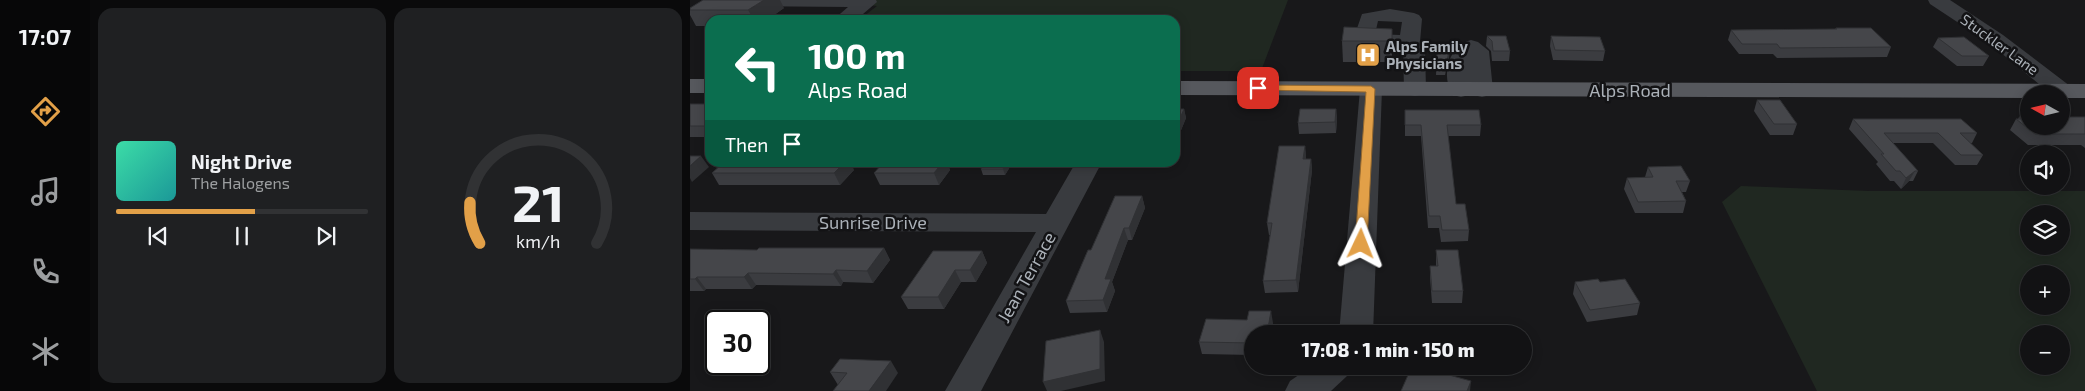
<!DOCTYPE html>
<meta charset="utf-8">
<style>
body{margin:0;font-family:"Exo 2",sans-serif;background:#1f2022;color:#f1f3f6;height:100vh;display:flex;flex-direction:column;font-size:19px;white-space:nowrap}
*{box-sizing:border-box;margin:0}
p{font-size:16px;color:#9c9ea0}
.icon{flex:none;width:28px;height:28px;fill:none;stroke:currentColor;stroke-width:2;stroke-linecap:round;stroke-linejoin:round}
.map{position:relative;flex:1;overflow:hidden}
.sheet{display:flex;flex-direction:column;gap:8px;padding:8px;background:#0a0a0b;width:600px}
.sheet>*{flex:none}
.guide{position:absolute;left:15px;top:15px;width:475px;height:152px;border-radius:15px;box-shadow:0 2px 12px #0003,0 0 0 1px #313234;background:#0b6e4f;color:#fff;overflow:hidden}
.needle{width:32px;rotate:278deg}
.buttons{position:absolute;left:1330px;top:85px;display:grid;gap:10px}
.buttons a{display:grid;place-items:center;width:50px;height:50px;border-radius:50%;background:#121214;box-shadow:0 2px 12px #0003,0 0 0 1px #313234;font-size:25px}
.speed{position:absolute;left:15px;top:310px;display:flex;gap:10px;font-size:25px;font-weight:700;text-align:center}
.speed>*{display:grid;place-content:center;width:65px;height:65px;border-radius:50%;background:#121214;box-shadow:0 2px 12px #0003,0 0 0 1px #313234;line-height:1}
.speed .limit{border:2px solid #111;border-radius:8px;background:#fff;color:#111}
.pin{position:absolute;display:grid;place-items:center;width:42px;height:42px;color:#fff;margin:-21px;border-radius:10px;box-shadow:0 2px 8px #0006}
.me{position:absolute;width:55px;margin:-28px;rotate:2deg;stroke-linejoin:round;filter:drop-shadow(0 0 4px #0008)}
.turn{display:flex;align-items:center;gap:18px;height:105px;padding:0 20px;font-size:22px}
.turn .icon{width:65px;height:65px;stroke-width:2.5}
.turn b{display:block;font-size:35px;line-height:42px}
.then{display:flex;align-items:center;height:48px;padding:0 20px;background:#0003;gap:10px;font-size:19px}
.sheet .widget{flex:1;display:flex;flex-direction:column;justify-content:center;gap:8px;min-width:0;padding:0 18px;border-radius:15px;background:#1f2022}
.sheet .dial{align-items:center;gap:0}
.dial svg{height:130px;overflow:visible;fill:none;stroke:#313234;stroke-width:7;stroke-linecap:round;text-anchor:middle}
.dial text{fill:#f1f3f6;stroke:none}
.song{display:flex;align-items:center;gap:15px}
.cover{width:60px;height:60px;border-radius:8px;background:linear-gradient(135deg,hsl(160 70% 55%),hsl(180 70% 35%))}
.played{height:5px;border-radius:2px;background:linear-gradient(90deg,#e2a048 55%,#313234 55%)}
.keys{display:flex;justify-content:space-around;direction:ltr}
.sheet .tiles{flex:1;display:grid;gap:8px;grid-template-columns:repeat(2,1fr)}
.trip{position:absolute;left:554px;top:325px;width:288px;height:50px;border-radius:25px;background:#121214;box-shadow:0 2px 12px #0003,0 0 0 1px #313234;font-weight:800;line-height:50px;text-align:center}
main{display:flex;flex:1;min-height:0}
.dock{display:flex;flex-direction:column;width:90px;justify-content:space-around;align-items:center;background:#070708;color:#9c9ea0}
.dock .icon{width:35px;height:35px}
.dock .on{color:#e2a048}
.dock b{font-size:22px;color:#f1f3f6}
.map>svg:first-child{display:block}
.green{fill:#202821;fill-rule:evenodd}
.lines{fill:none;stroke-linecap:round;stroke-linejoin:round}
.minor{fill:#393b3f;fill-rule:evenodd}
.major{fill:#56585d;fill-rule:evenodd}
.wall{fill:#3b3c40}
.shaded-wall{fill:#303134}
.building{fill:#45464a;stroke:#303134}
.route{fill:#e2a048;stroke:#93682f}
.labels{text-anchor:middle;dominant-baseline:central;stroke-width:5;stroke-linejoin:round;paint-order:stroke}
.far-street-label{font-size:15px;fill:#abb1b8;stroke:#131315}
.far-poi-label{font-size:15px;font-weight:bold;fill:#abb1b8;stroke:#131315;text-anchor:start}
.street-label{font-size:18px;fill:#abb1b8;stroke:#131315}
</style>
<main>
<nav class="dock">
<b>17:07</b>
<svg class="icon on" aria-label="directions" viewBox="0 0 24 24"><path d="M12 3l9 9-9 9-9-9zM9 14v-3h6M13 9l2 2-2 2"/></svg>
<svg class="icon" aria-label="music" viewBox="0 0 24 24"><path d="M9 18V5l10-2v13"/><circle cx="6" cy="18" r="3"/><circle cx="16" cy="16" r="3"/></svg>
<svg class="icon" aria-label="phone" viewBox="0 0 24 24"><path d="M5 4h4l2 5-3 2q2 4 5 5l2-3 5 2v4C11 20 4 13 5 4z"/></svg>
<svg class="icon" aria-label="climate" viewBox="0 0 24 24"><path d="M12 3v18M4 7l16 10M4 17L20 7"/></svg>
</nav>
<section class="sheet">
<div class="tiles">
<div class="widget">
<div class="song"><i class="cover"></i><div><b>Night Drive</b><p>The Halogens</p></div></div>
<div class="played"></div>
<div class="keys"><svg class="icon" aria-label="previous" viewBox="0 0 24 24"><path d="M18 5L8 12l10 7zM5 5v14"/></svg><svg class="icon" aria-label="pause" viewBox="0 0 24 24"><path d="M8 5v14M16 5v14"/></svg><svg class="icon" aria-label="next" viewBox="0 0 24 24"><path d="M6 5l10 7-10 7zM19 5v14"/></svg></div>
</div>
<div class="widget dial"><svg viewBox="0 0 100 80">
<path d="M14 69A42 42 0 1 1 86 69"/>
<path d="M14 69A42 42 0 0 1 8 44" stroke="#e2a048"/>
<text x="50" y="56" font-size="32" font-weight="700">21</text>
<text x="50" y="72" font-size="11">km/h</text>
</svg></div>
</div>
</section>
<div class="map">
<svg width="1395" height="391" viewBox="0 0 1395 391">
<rect width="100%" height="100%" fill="#18181a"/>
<g class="green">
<path d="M 167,0 L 598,0 L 571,71 L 485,71 L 485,20 L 169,20 L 187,6 L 163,3 Z"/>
<path d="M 1051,186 L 1179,191 L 1395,191 L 1395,391 L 1127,391 L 1032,202 ZM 1339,214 L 1371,214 L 1371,246 L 1339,246 ZM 1339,274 L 1371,274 L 1371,306 L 1339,306 ZM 1339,334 L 1371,334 L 1371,366 L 1339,366 Z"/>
</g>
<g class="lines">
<g class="minor">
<path d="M 13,0 L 186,0 L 187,2 L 166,20 L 143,20 L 158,7 L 22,6 L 15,4 Z"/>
<path d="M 1238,0 L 1260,0 L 1313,35 L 1380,86 L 1383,91 L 1380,96 L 1372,98 L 1371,94 L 1361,94 L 1299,43 L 1240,4 Z"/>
<path d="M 700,9 L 724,13 L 729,15 L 732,19 L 730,42 L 735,50 L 736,89 L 733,94 L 725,96 L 717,94 L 714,89 L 713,48 C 698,47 673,51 664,37 L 672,14 ZM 688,21 L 712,22 L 710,35 L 685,34 Z"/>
<path d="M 781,40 L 788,42 L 799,51 L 803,90 L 800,95 L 792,97 L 784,95 L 782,91 L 779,95 L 771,97 L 763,95 C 750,76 759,45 781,40 Z"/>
<path d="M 681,82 L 689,84 L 692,89 L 683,334 L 649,334 L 670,89 L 673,84 Z"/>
<path d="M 386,162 L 412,162 L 291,391 L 255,391 L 346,232 L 0,230 L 0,212 L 356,214 Z"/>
<path d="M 622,366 L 663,366 L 657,376 L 641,391 L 595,391 L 600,381 Z"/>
</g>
<g class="major">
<rect x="0" y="79" width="20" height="14"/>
<path d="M 485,81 L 1395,84 L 1395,98 L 1371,98 L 1371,94 L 1339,94 L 1339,98 L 485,95 Z"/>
</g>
</g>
<g class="wall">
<path d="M 0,8 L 94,8 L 77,20 L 20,20 L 20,26 L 6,26 L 0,15 Z"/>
<path d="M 1146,28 L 1201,47 L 1197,57 L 1087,58 L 1083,54 L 1049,54 L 1038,40 L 1041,30 L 1145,29 Z"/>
<path d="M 702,29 L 702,62 L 653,62 L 652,41 Z"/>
<path d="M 797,36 L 820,51 L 819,61 L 802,61 L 801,51 L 796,46 Z"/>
<path d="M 861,36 L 915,51 L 913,61 L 863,60 L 860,46 Z"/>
<path d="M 1248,38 L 1299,56 L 1293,66 L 1267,66 L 1243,47 Z"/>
<path d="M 747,47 L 760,47 L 759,57 L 755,75 L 746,75 Z"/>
<path d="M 1067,100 L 1107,124 L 1103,135 L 1080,135 L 1064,111 Z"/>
<rect x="0" y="104" width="20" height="33"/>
<path d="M 485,109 L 494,109 L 496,118 L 487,140 L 485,140 Z"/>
<path d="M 646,109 L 647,119 L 646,133 L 609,134 L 608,123 Z"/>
<path d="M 715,110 L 791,125 L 790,136 L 758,136 L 766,204 L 779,230 L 778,241 L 751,242 L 749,228 L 738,228 L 731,136 L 715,136 Z"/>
<path d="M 1329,117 L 1395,117 L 1395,148 L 1391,145 L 1338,145 L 1320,130 L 1326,119 L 1328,119 Z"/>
<path d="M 1163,119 L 1287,133 L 1282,143 L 1280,143 L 1293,155 L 1287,165 L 1265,165 L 1243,143 L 1203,143 L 1228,171 L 1223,181 L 1219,181 L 1211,189 L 1204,181 L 1200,181 L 1186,164 L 1188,162 L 1159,129 Z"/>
<path d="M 615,146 L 616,159 L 621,159 L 622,170 L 608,292 L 575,293 L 573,281 L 580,235 L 579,235 L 577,223 Z"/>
<path d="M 194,162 L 257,162 L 260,170 L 249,185 L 190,185 L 184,173 Z"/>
<path d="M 323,162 L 315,175 L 293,175 L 291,169 Z"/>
<path d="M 958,167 L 1000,181 L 996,192 L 992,192 L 996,201 L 993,213 L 945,213 L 934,189 L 937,178 L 955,177 Z"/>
<path d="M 164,170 L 150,185 L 29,185 L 22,173 Z"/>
<path d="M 452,196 L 455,208 L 442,240 L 438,240 L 422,282 L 425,291 L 417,312 L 380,313 L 376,301 L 401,250 Z"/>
<path d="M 194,248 L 200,260 L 183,283 L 153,282 L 151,286 L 66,285 L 62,289 L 16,289 L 14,291 L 0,291 L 0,249 L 67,250 Z"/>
<path d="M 746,250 L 773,291 L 772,303 L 742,303 L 740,278 L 740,266 L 746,266 Z"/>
<path d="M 292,251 L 297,263 L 286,282 L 271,282 L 254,309 L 218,309 L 211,297 Z"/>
<path d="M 885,282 L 950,303 L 947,315 L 897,322 L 883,294 Z"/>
<path d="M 583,323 L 581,334 L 562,334 L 562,355 L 512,354 L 509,342 Z"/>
<path d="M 798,366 L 812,366 L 811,370 Z"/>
<path d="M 140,372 L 208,373 L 148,385 Z"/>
</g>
<g class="shaded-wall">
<path d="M 74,0 L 90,0 L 94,8 L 77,20 L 64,20 L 58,10 Z"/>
<path d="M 760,47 L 759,57 L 755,75 L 756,65 Z"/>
<path d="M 494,109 L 496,118 L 487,140 L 485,130 Z"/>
<path d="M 646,109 L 647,119 L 646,133 L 645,122 Z"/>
<path d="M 615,146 L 616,157 L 614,170 L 613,159 Z"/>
<path d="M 11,156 L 19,167 L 2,182 L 0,178 L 0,166 Z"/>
<path d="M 621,159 L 622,170 L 608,292 L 606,280 Z"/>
<path d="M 155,162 L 161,162 L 164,170 L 150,185 L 144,173 Z"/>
<path d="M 253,162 L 257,162 L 260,170 L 249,185 L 244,173 Z"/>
<path d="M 317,162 L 323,162 L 315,175 L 313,169 Z"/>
<path d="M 1225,171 L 1219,181 L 1211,189 L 1216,178 Z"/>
<path d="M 452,196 L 455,208 L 442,240 L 439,228 Z"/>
<path d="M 434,228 L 438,240 L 422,282 L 425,291 L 417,312 L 413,300 L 415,279 Z"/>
<path d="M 194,248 L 200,260 L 183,283 L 177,271 Z"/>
<path d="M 292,251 L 297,263 L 286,282 L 280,270 Z"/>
<path d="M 146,270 L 153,282 L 151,286 L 143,274 Z"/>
<path d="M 265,270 L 271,282 L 254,309 L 248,297 Z"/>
<path d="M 58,273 L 66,285 L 62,289 L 54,277 Z"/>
<path d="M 7,277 L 16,289 L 14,291 L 5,279 Z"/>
<path d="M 581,311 L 583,323 L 581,334 L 577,334 Z"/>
<path d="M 410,330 L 414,342 L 415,381 L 371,391 L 357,391 L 353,382 Z"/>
<path d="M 201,361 L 208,373 L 196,391 L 179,391 Z"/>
<path d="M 762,366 L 766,366 L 758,387 L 759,375 Z"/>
<path d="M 781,381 L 780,391 L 777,391 Z"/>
</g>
<g class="building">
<path d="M 13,0 L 74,0 L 58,10 L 0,10 L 0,8 Z"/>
<path d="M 654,27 L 702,29 L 702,41 L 652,41 Z"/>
<path d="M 1146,28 L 1181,28 L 1201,47 L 1090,48 L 1087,44 L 1052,44 L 1041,30 L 1147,29 Z"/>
<path d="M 797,36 L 816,36 L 820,51 L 803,51 L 802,41 Z"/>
<path d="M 861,36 L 910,37 L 915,51 L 865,50 Z"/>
<path d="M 1274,37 L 1299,56 L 1272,56 L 1248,38 Z"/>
<path d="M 747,47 L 760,47 L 756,65 L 747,64 Z"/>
<path d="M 1067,100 L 1090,100 L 1107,124 L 1084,124 Z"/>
<rect x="0" y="104" width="20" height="22"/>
<path d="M 485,109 L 494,109 L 485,130 Z"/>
<path d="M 610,109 L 646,109 L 645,122 L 608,123 Z"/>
<path d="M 715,110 L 789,110 L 791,125 L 757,125 L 766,204 L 775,204 L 779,230 L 752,230 L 750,216 L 739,216 L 731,125 L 715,125 Z"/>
<path d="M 1329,117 L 1339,117 L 1339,126 L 1371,126 L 1371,117 L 1395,117 L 1395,134 L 1345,134 L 1326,119 L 1332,119 Z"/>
<path d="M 1163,119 L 1271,119 L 1287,133 L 1270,133 L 1293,155 L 1271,155 L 1248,133 L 1194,133 L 1228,171 L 1225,171 L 1216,178 L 1210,171 L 1206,171 L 1191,154 L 1194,154 Z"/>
<path d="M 589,146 L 615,146 L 613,159 L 621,159 L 606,280 L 573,281 L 582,223 L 577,223 Z"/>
<path d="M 0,156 L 11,156 L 0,166 Z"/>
<path d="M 34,162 L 155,162 L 144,173 L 22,173 Z"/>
<path d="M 194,162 L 253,162 L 244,173 L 184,173 Z"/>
<path d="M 295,162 L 317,162 L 313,169 L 291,169 Z"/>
<path d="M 991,166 L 1000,181 L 986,181 L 996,201 L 948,202 L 937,178 L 963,177 L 958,167 Z"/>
<path d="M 425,196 L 452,196 L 439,228 L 434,228 L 415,279 L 421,279 L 413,300 L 376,301 L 398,250 L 401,250 Z"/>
<path d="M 69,248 L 194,248 L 177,271 L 146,270 L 143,274 L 58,273 L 54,277 L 7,277 L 5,279 L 0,279 L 0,249 L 67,250 Z"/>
<path d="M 746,250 L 768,250 L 773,291 L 742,291 L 740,266 L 748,266 Z"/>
<path d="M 243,251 L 292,251 L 280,270 L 265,270 L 248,297 L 211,297 Z"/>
<path d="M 908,279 L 910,282 L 935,279 L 950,303 L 900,310 L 885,282 Z"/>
<path d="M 559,311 L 581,311 L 577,334 L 562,334 L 562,343 L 509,342 L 516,319 L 557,320 Z"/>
<path d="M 410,330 L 410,369 L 353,382 L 356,341 Z"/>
<path d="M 150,359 L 201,361 L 179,391 L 143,391 L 157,373 L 140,372 Z"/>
<path d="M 722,366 L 762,366 L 759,375 L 781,381 L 777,391 L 711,391 Z"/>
</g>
<path class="route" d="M 568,85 L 681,86 L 685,89 L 677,244 L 675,246 L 671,248 L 665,244 L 676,92 L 565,90 L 564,88 Z"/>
<defs>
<symbol id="hospital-square" viewBox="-11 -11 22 22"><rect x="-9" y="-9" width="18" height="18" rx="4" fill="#e2a048" stroke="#131315"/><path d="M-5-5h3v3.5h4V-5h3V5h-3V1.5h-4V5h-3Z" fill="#fff"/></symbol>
</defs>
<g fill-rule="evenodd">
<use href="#hospital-square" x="664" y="41" width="28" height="28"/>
</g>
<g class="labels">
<g class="far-street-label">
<text transform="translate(1310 44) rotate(36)">Stuckler Lane</text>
</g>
<g class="far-poi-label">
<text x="696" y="46">Alps Family<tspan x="696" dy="17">Physicians</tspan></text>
</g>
<g class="street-label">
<text x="940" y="90">Alps Road</text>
<text x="183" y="222">Sunrise Drive</text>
<text transform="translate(336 277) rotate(-61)">Jean Terrace</text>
</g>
</g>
</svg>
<div class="buttons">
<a><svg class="needle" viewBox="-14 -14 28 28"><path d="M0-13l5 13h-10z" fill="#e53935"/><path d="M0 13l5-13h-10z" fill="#9c9ea0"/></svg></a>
<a><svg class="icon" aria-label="sound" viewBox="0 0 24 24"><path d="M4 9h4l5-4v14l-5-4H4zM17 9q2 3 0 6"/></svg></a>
<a><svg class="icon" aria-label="layers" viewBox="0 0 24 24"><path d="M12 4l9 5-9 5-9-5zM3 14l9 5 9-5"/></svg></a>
<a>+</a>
<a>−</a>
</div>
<div class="speed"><div class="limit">30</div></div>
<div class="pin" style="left:568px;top:88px;background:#d93025"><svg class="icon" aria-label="arrive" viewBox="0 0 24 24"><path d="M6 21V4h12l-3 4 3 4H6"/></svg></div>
<svg class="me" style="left:671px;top:244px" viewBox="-20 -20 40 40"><path d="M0-17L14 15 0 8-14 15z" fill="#e2a048" stroke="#fff" stroke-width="4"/></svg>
<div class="trip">17:08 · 1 min · 150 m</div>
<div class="guide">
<div class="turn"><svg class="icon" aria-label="left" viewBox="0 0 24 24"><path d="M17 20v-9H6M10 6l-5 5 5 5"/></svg><div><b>100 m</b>Alps Road</div></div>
<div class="then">Then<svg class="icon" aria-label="arrive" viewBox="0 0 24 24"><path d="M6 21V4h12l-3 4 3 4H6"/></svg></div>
</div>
</div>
</main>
